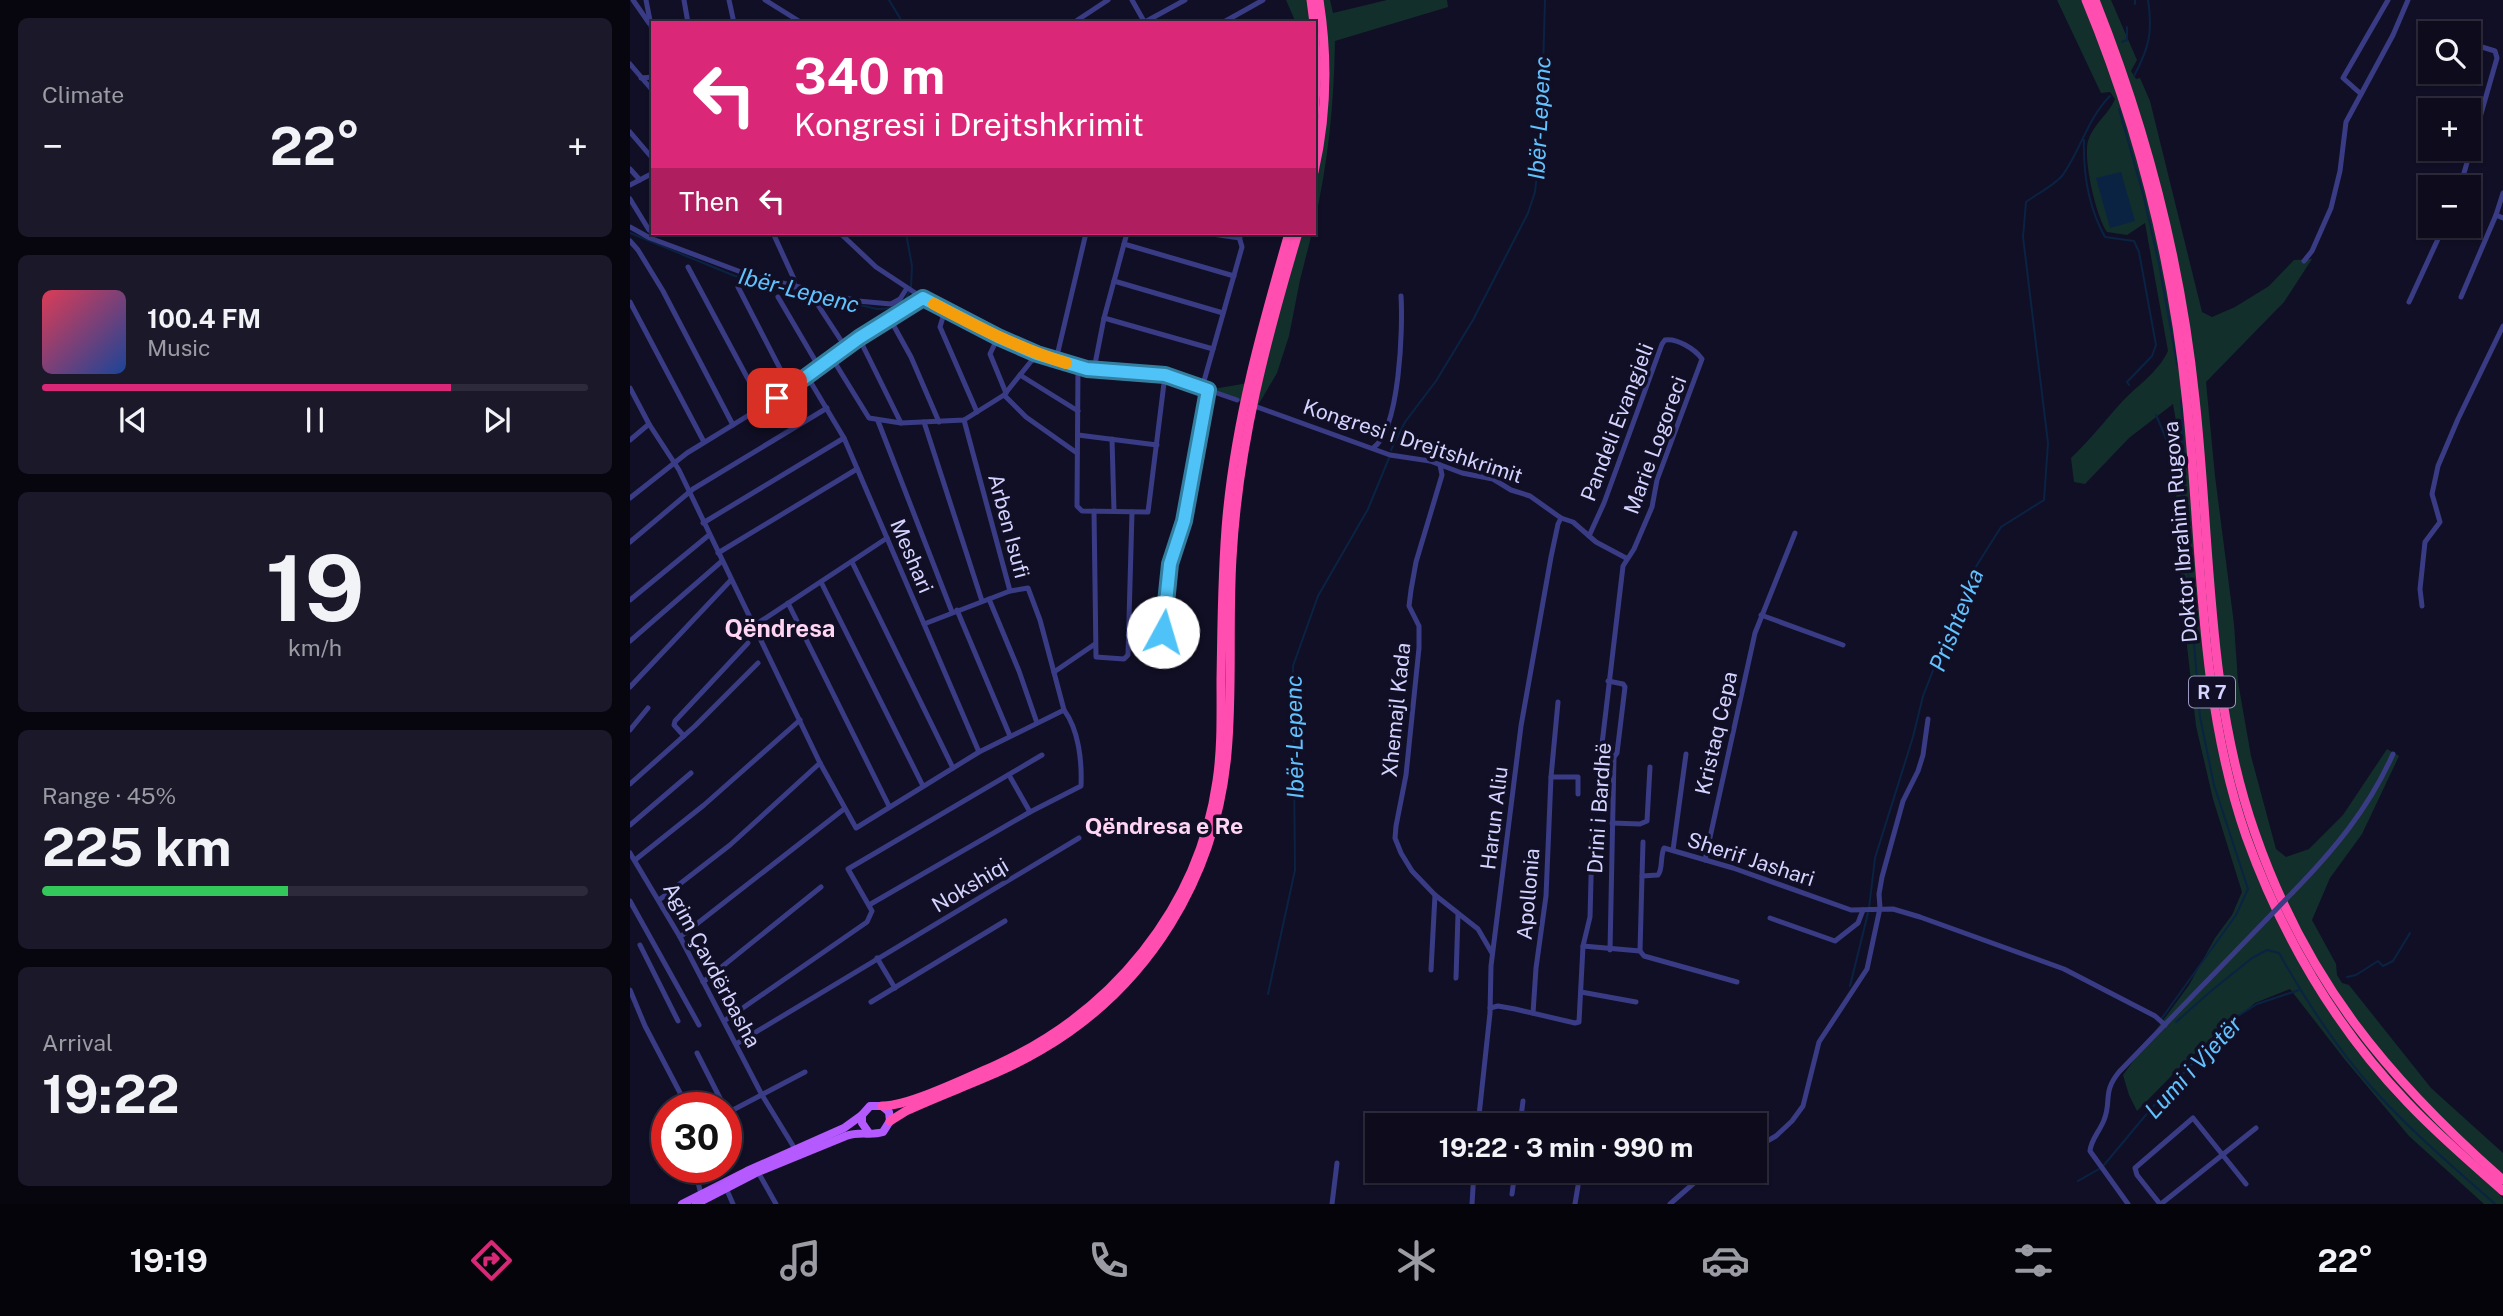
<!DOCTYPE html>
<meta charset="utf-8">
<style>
body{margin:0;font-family:"Public Sans",sans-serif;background:#1b1929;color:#f1f3f6;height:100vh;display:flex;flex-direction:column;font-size:26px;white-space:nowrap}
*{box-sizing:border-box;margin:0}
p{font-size:23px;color:#9a9ba3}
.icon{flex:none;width:38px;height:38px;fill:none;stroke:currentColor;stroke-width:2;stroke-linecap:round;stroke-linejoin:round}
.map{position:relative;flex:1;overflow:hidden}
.details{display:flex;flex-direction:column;gap:18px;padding:18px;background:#07060f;width:630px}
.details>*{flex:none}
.top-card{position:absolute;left:21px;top:21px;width:665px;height:214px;border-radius:0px;box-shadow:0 2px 5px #0004,0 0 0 2px #2d2b3b;background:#db2777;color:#fff;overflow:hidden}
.tools{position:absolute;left:1788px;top:21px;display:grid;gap:14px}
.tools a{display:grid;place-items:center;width:63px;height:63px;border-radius:0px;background:#0d0b1c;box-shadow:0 2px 5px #0004,0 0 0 2px #2d2b3b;font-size:35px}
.speed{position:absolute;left:21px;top:1092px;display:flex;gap:14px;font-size:35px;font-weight:700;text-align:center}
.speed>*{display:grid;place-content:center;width:91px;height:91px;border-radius:50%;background:#0d0b1c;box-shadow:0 2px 5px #0004,0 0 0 2px #2d2b3b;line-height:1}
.speed .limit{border:10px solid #d22;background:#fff;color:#111}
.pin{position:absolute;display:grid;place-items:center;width:60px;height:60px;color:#fff;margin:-30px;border-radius:14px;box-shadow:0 4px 10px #0006}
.me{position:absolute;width:77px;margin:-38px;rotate:6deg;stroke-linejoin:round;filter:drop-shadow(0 0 5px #0008)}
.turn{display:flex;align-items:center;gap:24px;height:147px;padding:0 28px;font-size:32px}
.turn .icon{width:91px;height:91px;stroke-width:2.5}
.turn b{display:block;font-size:49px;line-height:60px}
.then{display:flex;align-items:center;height:66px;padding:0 28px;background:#0003;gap:14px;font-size:26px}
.big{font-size:52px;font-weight:700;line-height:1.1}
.details .card{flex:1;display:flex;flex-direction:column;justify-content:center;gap:10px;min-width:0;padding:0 24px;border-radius:10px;background:#1b1929}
.details .dial{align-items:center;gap:0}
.dial b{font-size:91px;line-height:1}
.song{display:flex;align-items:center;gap:21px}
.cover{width:84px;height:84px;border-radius:10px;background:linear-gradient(135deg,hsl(350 70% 55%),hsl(220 70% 35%))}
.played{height:7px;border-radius:4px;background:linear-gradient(90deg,#db2777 75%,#2d2b3b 75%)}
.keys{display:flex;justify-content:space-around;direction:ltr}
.heat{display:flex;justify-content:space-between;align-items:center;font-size:38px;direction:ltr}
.charge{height:10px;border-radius:5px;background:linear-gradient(90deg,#34c759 45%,#2d2b3b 0)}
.trip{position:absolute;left:735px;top:1113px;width:402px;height:70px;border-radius:0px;background:#0d0b1c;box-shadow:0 2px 5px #0004,0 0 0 2px #2d2b3b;font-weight:700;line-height:70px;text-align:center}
.tabs{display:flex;height:112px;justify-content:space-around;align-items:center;background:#05040b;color:#9a9ba3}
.tabs .icon{width:49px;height:49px}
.tabs .active{color:#db2777}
.tabs b{font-size:32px;color:#f1f3f6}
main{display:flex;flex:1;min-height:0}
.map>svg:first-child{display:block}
.green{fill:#122f2c}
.water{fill:#0a2343}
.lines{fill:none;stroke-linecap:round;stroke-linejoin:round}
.stream{stroke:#0a2343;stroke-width:2}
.minor{stroke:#393c84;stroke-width:5}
.primary{stroke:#b55aff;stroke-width:8}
.motorway{stroke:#ff4eb0;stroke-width:9}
.minor-bridge{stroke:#393c84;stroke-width:5}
.route-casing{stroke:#337fa1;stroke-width:18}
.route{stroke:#4fc3f7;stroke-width:12}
.slow{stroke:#f59e0b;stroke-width:12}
.labels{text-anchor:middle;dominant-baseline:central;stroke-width:7;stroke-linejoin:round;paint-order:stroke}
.shield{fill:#110f25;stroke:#9a98be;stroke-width:2}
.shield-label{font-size:19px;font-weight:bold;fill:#d4d3ff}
.street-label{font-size:21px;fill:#d4d3ff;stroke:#110f25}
.water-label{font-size:23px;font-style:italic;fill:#61c2ff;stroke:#110f25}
.neighbourhood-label{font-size:23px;font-weight:bold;fill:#ffd5f3;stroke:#110f25}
.quarter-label{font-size:24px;font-weight:bold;fill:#ffd5f3;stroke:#110f25}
</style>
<main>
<section class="details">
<div class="card"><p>Climate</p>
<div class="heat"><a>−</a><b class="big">22°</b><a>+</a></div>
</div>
<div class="card">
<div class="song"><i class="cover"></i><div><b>100.4 FM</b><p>Music</p></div></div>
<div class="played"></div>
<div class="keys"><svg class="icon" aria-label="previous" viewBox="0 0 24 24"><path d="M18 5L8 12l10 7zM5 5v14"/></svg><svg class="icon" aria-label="pause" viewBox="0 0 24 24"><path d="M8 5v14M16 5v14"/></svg><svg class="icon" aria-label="next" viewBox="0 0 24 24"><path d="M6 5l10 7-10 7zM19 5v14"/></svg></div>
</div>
<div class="card dial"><b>19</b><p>km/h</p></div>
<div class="card"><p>Range · 45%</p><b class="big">225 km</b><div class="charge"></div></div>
<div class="card"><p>Arrival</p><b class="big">19:22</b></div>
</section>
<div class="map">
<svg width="1873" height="1204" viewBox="0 0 1873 1204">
<rect width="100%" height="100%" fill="#110f25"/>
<g class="green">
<path d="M 656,0 L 700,0 L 703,13 L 757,0 L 817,0 L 818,7 L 705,41 C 704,106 698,162 684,226 L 684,23 L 666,23 Z"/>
<path d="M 1427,0 L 1481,0 L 1507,60 L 1501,71 L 1506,79 L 1510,78 L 1520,101 L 1572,312 L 1582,317 L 1605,307 L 1639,286 L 1664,260 L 1682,259 L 1654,302 L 1576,382 L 1585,476 L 1604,624 L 1608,682 L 1621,756 L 1646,849 L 1656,857 L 1679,849 L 1713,815 L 1757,749 L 1769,756 L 1732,834 L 1700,878 L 1682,920 L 1706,964 L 1707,975 L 1712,983 L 1719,985 L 1801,1088 L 1873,1153 L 1873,1189 L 1869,1194 L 1873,1198 L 1873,1204 L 1854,1204 L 1779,1136 L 1716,1061 L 1660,989 L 1625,1003 L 1557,1060 L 1507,1111 L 1499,1095 L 1493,1075 L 1559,985 L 1585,938 L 1602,915 L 1612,892 L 1583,799 L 1566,726 L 1555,628 L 1546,504 L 1548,433 L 1543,404 L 1499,438 L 1455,484 L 1444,482 L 1441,458 C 1459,441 1473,423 1490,404 C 1506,386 1527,374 1538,351 L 1515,223 L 1497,235 L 1477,232 C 1466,216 1453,160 1458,141 C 1463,124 1479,114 1485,99 L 1480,92 L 1471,93 Z"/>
<path d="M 659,233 L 682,233 L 670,280 L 659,336 L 647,373 L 627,407 L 577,390 L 618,383 Z"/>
</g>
<path class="water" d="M 1491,172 L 1505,221 L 1480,228 L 1466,178 Z"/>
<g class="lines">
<g class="stream">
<path d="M 259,0 L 273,23"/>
<path d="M 1505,4 L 1505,0"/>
<path d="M 1492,42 L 1497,40 L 1497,27"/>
<path d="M 1504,76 C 1519,48 1523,32 1518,0"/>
<path d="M 1489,109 L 1513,194 L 1529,264 L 1547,364"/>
<path d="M 1454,140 C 1453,173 1459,208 1475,237 L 1504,241 L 1509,252 L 1526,345 L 1522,356 L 1497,382 L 1499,385"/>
<path d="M 0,233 L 105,276 L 247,309 C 261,309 274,307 279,292"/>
<path d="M 276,233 L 282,266 L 281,287"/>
<path d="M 1551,401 L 1554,455"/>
<path d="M 1526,415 L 1550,471 L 1570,717 L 1584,785 L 1618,889 L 1606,915 L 1532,1018"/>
<path d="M 761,450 L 775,422 L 806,381 L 843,320 L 898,213 L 905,192 L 911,138 L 915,0"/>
<path d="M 1239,908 L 1245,858 L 1283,737 L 1293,696 L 1340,576 L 1371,527 L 1414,500 L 1418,443 L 1393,237 L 1396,202 C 1407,194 1423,186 1432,176 C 1451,150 1457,119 1480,96"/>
<path d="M 1717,977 L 1726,975 L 1748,961 L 1753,966 L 1763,961 L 1780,933"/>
<path d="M 1220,986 L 1238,913"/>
<path d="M 638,994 L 665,870 L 663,666 L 688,596 L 738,509 L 759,458"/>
<path d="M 1546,1022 L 1581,991 L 1622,958 L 1637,950 L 1649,953 C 1676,1001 1707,1049 1744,1090 C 1781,1131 1823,1167 1865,1204"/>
<path d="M 1474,1165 L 1520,1110 L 1603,1019 L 1627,1004 L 1669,990"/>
<path d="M 1448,1181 L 1469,1169"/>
</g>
<g class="minor">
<path d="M 3,0 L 19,23"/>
<path d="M 16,0 L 23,36"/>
<path d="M 54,0 L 58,23"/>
<path d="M 99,0 L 104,23"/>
<path d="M 135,0 L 172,23"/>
<path d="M 502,0 L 515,23"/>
<path d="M 443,23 L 478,0"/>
<path d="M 513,23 L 555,0"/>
<path d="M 592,23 L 633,0"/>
<path d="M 0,64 L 23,91"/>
<path d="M 11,78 L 23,77"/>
<path d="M 1731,94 L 1713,78 L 1758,0"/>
<path d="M 0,132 L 23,159"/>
<path d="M 0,169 L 10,180"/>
<path d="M 0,185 L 23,173"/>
<path d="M 1830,187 L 1867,58 L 1865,51 L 1842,44"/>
<path d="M 0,199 L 19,230"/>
<path d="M 1866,215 L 1873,193"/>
<path d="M 0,227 L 20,238 L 119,275 L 228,301 L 261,304 L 270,299 L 277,288"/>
<path d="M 143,233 L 164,279 L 164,287"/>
<path d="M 210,233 L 246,267 L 293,298 L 368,337 L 407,354 L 457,369 L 535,375 L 607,400"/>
<path d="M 575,233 L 610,238"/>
<path d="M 0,241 L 8,250 L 33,291 L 103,425"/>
<path d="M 494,244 L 604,276"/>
<path d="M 1674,261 L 1682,251 L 1701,208 L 1710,171 L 1716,122 L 1763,35 L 1778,0"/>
<path d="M 58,267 L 133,407"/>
<path d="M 484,281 L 593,313"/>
<path d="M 108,287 L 160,388"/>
<path d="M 148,297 L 189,367"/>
<path d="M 1831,297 L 1866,215 L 1873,218"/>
<path d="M 0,302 L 74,442"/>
<path d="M 186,302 L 216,348"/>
<path d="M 1779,302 L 1814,226"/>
<path d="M 315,310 L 310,327 L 347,412"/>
<path d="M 474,318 L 583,349"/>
<path d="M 260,319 L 281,357 L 309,422"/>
<path d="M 368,337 L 360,354 L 376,393"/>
<path d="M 229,338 L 271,423"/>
<path d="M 202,358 L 239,418 L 271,423 L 334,420 L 374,395 L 407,354"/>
<path d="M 426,360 L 456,233"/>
<path d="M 448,367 L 447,506 L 452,511 L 518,512 L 535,375"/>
<path d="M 464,369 L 474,318 L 497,233"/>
<path d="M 390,375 L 448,411"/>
<path d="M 177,376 L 214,438 L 349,752"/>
<path d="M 0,388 L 19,424 L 49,470 L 190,763 L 226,828 L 349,752 L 434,710 L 410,620 L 398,588 L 380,591 L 294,624"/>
<path d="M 572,388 L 612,247 L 608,233"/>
<path d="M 374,395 L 396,417 L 447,453"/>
<path d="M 627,407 L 760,455 L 800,461 L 832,473 L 863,479 L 881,490 L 900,496 L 931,518 L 943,522 L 966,542 L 996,558"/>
<path d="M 334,420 L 380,591"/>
<path d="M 248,421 L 322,612"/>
<path d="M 294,422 L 352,601"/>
<path d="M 448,435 L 527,445"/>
<path d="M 482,439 L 484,511"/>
<path d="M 0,440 L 19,424"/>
<path d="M 743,448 C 770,430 773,327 771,296"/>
<path d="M 810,465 L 812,475 L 786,562 L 781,590 L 779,606 L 789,626 L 789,648 L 776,775 L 766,826 L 765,838 L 771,853 L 782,871 L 805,895 L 848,929 L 862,953"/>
<path d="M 0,498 L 57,453 L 147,398 L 229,338 L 293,298"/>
<path d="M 464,511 L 466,657 L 494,659 L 498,655 L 502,512"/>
<path d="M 73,523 L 214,438"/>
<path d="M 959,536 L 974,503 L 1032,344 L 1035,340 C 1047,338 1065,349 1072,359 L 1027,480 L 1022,507 L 1004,549 L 993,566 L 972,744 L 972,751 L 984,757"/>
<path d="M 0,542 L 63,489 L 197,408"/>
<path d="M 88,553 L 227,469"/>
<path d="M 222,562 L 323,768"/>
<path d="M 191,582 L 293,786"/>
<path d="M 359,599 L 389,671 L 407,723"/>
<path d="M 0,600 L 79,535"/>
<path d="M 158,603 L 259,806"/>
<path d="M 1792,606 L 1790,589 L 1795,542 L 1810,522 L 1802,494 L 1808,466 L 1828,419 L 1873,326"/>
<path d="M 327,610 L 380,736"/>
<path d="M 1131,615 L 1213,645"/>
<path d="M 125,625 L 257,538"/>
<path d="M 533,632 L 540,564 L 553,521 L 577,390"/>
<path d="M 0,641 L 92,561"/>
<path d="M 424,672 L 465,644"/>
<path d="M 978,681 L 993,684 L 995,687 L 987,753 L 984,757 L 980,950"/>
<path d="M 0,687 L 101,580"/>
<path d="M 0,730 L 18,708"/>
<path d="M 54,736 L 44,725 L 45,721 L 118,643"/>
<path d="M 379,775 L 400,812"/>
<path d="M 921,777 L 928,702"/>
<path d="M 0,784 L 65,726 L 128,663"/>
<path d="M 982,823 L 1010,824 L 1017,821 L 1020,767"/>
<path d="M 0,825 L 61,773"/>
<path d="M 1043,850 L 1056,754"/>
<path d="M 0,853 L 50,937 L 132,1095 L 165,1149"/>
<path d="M 5,860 L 74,805 L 170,720"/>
<path d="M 1075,860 L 1125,633 L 1165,533"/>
<path d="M 1012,876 L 1013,842"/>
<path d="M 1663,892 C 1704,850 1739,808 1763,754"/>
<path d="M 29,900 L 100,845 L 190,763"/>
<path d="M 0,901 L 69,1025"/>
<path d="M 239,905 L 400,812 L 451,786 C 452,762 449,730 434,710"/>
<path d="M 1140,918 L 1205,941 L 1228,923 L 1233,910"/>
<path d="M 50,937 L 214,809"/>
<path d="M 10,945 L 48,1021"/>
<path d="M 953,946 L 960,917 L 962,841"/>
<path d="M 1010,951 L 1014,956 L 1107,982"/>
<path d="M 247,958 L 265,988"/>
<path d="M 801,970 L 805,895"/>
<path d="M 826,978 L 828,914"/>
<path d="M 73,982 L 191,887"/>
<path d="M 0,990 L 15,1026 L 58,1108"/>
<path d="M 951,992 L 1006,1002"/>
<path d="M 241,1002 L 375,921"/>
<path d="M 860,1008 L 868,1006 L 885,1009 L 945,1023 L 949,1022 L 953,946 L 1010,951 L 1012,876 L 1028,875 C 1033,869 1030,857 1034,848 L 1103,868 L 1221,910 L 1263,909 L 1290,917 L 1434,969 L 1525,1016 L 1535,1025"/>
<path d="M 903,1013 L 906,968 L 916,896 L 921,777 L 948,777 L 948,794"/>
<path d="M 94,1021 L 237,922 L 242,911 L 218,869 L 412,755"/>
<path d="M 106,1044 L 449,838"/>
<path d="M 67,1053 L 95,1108"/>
<path d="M 96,1116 L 101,1111 L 175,1072"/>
<path d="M 848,1125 L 860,1013 L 861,966 L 891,726 L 921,557 L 928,524 L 931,518"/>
<path d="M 890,1125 L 893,1101"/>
<path d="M 1125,1148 L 1146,1136 L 1162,1121 L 1173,1106 L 1189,1042 L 1237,969 L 1250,908 L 1249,894 L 1252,877 L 1273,801 L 1288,771 L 1293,755 L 1298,719"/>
<path d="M 64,1167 L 71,1194"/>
<path d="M 128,1172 L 146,1204"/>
<path d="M 96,1188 L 103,1204"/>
<path d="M 882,1194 L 885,1171"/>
<path d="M 702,1204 L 707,1163"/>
<path d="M 842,1204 L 844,1171"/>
<path d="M 945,1204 L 948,1186"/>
<path d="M 1040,1204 L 1064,1183 L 1084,1171"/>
<path d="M 1498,1204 L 1460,1151 C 1461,1139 1470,1131 1474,1120 C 1482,1100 1472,1093 1489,1072 L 1637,919"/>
<path d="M 1530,1204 L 1507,1175 L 1505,1168 L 1563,1118 L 1616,1184"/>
<path d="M 1531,1204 L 1626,1128"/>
</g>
<g class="primary">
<path d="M 52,1204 L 117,1171 L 214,1128 L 232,1115"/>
<path d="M 66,1204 L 128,1172 L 216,1136 C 230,1131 241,1136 253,1132 L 260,1121 L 259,1112 L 252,1106 L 240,1106 L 232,1115 L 232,1123 L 239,1133"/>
</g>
<g class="motorway">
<path d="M 681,0 L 684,23"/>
<path d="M 1456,0 C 1509,128 1543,266 1557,404 C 1572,548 1568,698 1616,836 C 1651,934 1705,1027 1777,1102 C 1807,1134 1840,1162 1873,1191"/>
<path d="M 1465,0 C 1516,128 1551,262 1565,399 C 1581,544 1576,694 1625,833 C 1676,980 1757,1078 1873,1180"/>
<path d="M 684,26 L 687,70 L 684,120"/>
<path d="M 684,172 C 697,115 698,57 689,0"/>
<path d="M 252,1106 C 277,1107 341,1076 366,1065 C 482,1013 569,908 587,781 C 592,748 591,714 591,680 C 592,626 592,571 597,517 C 606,419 632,327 659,233"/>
<path d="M 260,1121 L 276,1111 C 321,1090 369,1075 411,1050 C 519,987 586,877 597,753 C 603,689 598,623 602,558 C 608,446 636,340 668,233"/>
</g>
<path class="minor-bridge" d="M 1637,919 L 1663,892"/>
</g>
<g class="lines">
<defs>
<path id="route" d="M 147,398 L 229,338 L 293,298 L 368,337 L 407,354 L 457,369 L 535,375 L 578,390 L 554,521 L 540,564 L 533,632"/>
</defs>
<use href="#route" class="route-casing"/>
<use href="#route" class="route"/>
<path class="slow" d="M 304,304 C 347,327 390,349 436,363"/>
</g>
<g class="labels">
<rect class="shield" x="1559" y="676.5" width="46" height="31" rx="5"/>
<g class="shield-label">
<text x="1582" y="692">R 7</text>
</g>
<g class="street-label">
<text transform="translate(987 422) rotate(-69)">Pandeli Evangjeli</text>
<text transform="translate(783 441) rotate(18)">Kongresi i Drejtshkrimit</text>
<text transform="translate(1025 445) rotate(-70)">Marie Logoreci</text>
<text transform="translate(379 526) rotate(75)">Arben Isufi</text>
<text transform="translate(1550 532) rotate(-95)">Doktor Ibrahim Rugova</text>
<text transform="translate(282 556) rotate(67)">Meshari</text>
<text transform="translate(766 710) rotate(-84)">Xhemajl Kada</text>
<text transform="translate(1086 733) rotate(-77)">Kristaq Cepa</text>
<text transform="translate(969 808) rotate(-86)">Drini i Bardhë</text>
<text transform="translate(864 818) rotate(-83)">Harun Aliu</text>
<text transform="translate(1121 859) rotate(18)">Sherif Jashari</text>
<text transform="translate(340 885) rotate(-31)">Nokshiqi</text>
<text transform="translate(898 894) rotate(-85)">Apollonia</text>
<text transform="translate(82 965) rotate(62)">Agim Çavdërbasha</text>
</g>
<g class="water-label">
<text transform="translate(909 118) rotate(-87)">Ibër-Lepenc</text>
<text transform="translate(169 290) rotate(14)">Ibër-Lepenc</text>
<text transform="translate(1326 620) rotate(-68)">Prishtevka</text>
<text transform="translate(664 737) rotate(-91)">Ibër-Lepenc</text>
<text transform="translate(1563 1067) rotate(-47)">Lumi i Vjetër</text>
</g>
<g class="neighbourhood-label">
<text x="534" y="825">Qëndresa e Re</text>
</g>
<g class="quarter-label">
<text x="150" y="628">Qëndresa</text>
</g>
</g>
</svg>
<div class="tools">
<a><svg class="icon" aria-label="search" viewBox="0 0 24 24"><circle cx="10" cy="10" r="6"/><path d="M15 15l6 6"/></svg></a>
<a>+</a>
<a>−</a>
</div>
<div class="speed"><div class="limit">30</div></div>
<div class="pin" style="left:147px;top:398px;background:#d93025"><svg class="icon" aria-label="arrive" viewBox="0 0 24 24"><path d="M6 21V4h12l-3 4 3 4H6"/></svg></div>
<svg class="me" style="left:533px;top:632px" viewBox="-20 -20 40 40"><circle r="19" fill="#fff"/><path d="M0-13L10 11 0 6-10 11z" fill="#4fc3f7"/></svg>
<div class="trip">19:22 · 3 min · 990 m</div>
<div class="top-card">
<div class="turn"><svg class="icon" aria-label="left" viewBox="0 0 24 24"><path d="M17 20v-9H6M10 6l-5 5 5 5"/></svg><div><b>340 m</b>Kongresi i Drejtshkrimit</div></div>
<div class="then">Then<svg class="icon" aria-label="left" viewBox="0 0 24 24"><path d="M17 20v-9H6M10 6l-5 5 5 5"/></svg></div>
</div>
</div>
</main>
<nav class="tabs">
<b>19:19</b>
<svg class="icon active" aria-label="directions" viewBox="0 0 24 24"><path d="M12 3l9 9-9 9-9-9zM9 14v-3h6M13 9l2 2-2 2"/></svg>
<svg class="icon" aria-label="music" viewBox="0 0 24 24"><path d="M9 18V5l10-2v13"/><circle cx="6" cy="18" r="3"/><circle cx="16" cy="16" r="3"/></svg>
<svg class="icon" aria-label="phone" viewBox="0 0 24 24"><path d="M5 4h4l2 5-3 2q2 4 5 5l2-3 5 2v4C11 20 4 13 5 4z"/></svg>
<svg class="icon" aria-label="climate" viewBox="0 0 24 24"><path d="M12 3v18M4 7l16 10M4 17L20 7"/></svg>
<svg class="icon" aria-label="car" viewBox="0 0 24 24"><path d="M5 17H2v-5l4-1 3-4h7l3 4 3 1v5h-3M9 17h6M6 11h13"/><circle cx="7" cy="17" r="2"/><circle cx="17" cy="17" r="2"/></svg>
<svg class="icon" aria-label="filters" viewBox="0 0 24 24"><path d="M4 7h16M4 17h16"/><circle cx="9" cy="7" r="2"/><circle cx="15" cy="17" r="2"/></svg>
<b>22°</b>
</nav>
